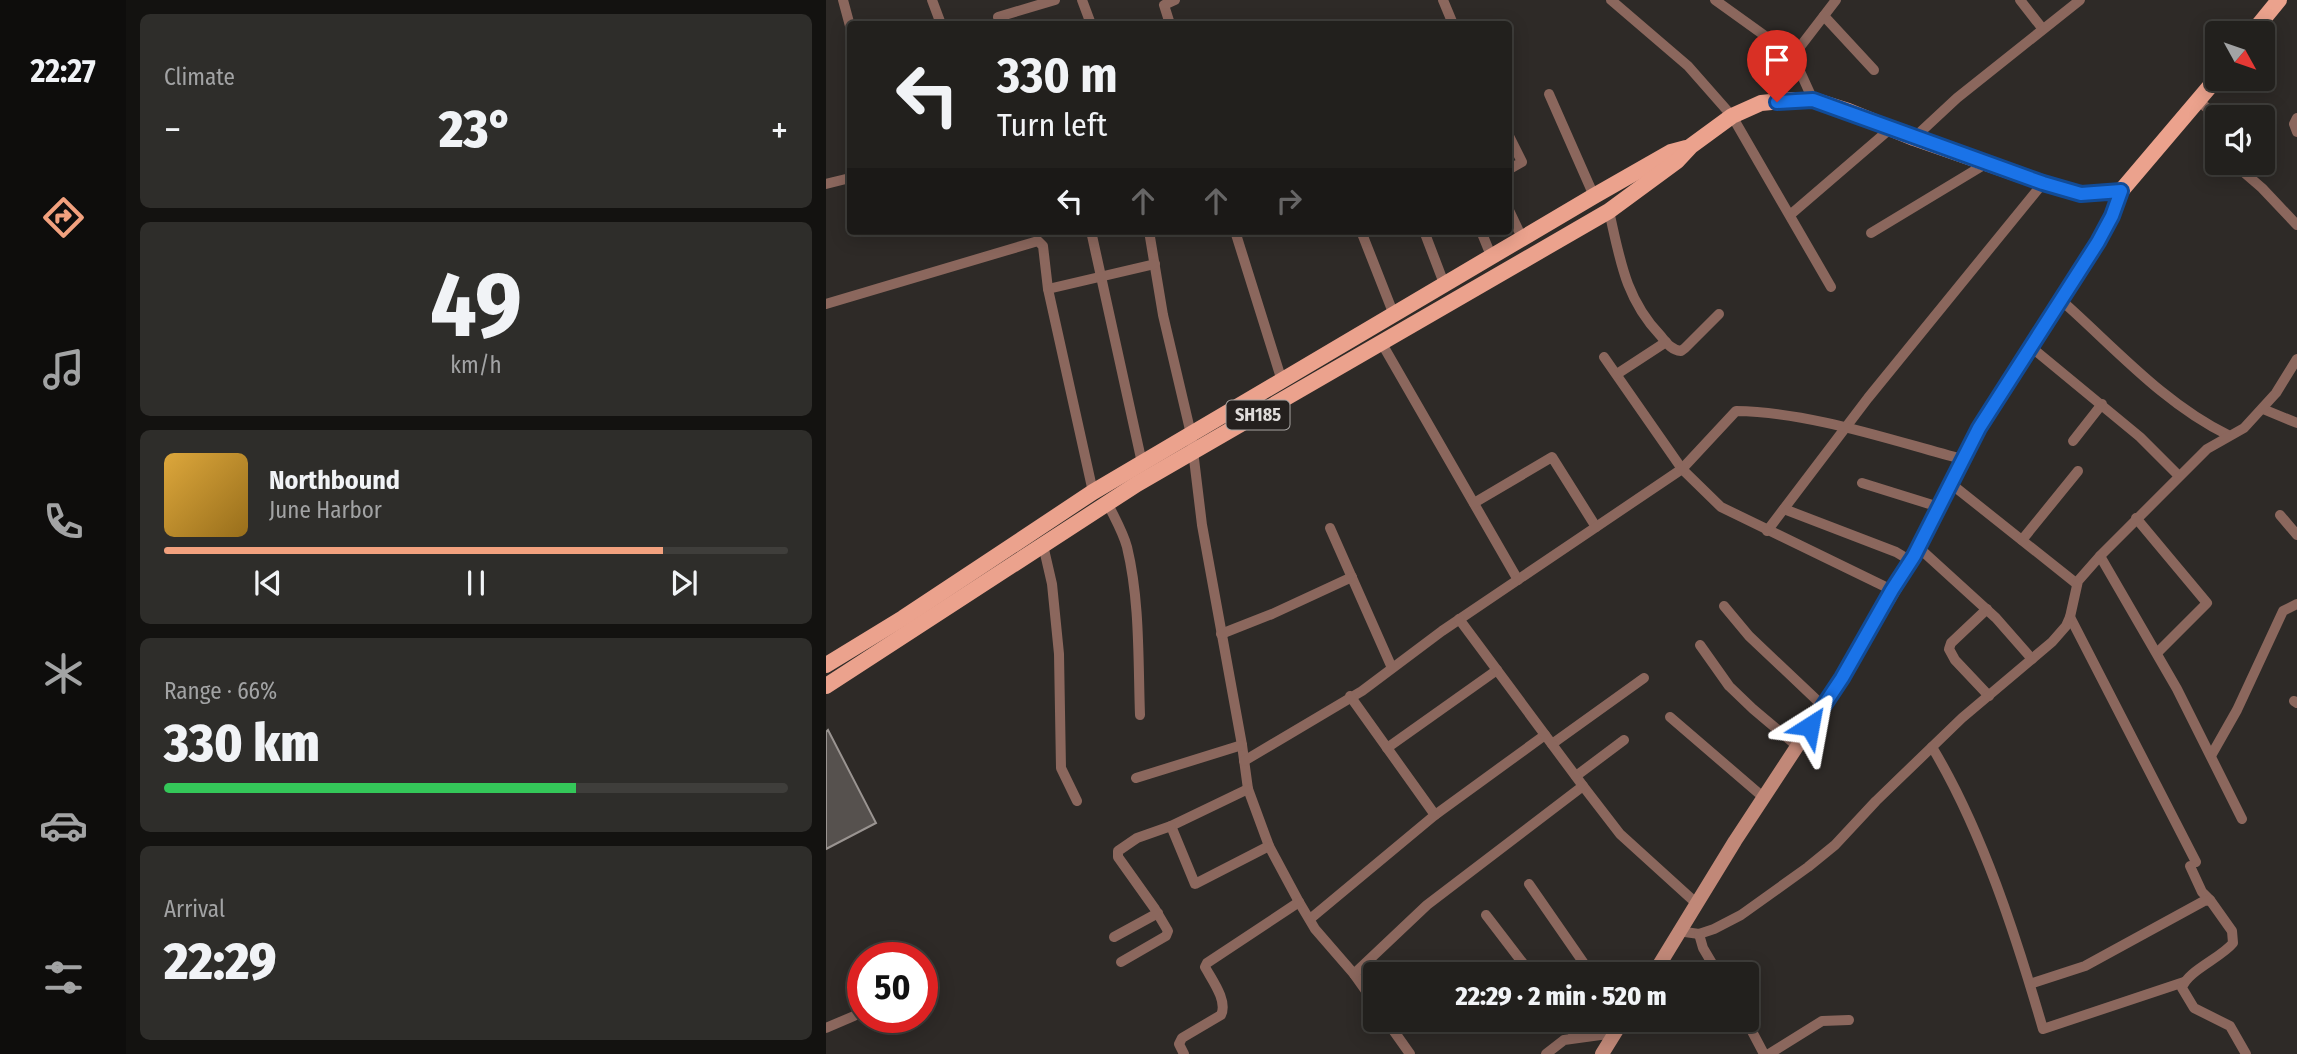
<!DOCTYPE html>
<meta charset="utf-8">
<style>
body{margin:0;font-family:"Fira Sans Condensed",sans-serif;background:#2e2d2a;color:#f1f3f6;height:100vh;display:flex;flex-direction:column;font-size:26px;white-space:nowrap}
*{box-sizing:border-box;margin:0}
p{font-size:23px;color:#a2a3a4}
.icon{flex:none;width:38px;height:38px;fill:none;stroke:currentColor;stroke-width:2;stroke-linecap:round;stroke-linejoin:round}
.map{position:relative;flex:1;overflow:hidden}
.side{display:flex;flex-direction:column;gap:14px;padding:14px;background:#131210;width:700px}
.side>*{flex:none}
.guide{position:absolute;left:21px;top:21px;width:665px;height:214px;border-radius:7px;box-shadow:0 4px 18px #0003,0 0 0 2px #3f3e3b;background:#22201d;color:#f1f3f6;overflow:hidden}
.needle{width:46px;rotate:130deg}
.fabs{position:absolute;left:1379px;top:21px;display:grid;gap:14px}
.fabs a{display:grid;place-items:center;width:70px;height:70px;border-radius:7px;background:#22201d;box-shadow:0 4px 18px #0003,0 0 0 2px #3f3e3b;font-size:35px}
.speed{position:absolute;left:21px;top:942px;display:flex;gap:14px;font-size:35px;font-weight:700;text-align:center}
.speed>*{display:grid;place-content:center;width:91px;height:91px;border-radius:50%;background:#22201d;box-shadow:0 4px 18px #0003,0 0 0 2px #3f3e3b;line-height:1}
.speed .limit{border:10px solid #d22;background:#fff;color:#111}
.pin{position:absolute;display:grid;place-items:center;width:60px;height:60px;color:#fff;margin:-72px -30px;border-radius:50% 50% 50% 0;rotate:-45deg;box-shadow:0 0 7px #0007}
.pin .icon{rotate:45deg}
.me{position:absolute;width:77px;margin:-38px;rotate:34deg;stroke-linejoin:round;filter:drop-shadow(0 0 5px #0008)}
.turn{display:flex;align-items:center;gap:24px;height:147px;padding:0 35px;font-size:32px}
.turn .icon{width:91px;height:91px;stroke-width:2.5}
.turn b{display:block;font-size:49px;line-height:60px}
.lanes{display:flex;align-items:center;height:66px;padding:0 35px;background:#0003;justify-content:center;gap:35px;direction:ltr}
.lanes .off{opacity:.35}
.big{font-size:52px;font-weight:800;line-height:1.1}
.side .tile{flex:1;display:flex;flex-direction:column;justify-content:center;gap:10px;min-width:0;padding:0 24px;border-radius:10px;background:#2e2d2a}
.side .dial{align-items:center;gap:0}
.dial b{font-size:91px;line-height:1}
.song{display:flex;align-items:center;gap:21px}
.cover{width:84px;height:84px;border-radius:10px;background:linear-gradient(135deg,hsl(40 70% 55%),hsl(40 70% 35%))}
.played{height:7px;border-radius:4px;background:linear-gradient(90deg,#f2a17e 80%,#3f3e3b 80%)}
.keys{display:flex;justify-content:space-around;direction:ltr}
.heat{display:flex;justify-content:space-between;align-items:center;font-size:38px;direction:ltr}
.charge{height:10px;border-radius:5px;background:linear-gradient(90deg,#34c759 66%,#3f3e3b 0)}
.trip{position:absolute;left:537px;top:962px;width:396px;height:70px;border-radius:7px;background:#22201d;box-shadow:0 4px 18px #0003,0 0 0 2px #3f3e3b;font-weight:800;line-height:70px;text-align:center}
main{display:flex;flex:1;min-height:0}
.tab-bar{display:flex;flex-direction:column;width:126px;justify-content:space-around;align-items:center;background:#0e0d0c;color:#a2a3a4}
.tab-bar .icon{width:49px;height:49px}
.tab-bar .active{color:#f2a17e}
.tab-bar b{font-size:32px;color:#f1f3f6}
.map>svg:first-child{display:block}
.building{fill:#56514e;stroke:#9a9491;stroke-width:2}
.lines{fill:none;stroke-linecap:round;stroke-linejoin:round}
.minor{stroke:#8b675d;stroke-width:10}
.secondary{stroke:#c18878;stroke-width:14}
.primary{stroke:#eba28d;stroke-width:16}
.route-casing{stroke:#114b97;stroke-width:18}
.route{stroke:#1a73e8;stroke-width:12}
.labels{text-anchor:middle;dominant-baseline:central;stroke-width:7;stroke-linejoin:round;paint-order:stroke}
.shield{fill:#24201e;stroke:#a7a4a2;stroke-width:2}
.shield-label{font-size:18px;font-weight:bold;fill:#dfdcda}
</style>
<main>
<nav class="tab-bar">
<b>22:27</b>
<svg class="icon active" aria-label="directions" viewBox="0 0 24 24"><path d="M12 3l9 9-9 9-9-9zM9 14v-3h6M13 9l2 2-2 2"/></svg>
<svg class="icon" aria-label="music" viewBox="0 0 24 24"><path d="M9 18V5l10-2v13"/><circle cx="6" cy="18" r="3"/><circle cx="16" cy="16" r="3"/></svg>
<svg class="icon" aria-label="phone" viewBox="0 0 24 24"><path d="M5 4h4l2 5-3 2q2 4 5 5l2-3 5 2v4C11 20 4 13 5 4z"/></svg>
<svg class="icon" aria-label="climate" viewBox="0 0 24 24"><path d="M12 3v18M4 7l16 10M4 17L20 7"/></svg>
<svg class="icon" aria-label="car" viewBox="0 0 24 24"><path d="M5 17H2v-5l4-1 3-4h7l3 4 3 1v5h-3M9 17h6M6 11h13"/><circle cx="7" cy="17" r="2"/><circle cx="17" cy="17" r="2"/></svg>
<svg class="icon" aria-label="filters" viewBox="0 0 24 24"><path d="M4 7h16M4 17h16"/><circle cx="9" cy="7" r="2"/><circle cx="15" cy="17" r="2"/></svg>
</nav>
<section class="side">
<div class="tile"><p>Climate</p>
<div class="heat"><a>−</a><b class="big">23°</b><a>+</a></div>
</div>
<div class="tile dial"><b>49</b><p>km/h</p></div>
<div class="tile">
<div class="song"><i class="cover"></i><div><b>Northbound</b><p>June Harbor</p></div></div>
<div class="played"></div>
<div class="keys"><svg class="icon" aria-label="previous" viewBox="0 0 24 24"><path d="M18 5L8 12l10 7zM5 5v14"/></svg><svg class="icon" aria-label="pause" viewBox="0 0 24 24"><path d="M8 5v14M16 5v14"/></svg><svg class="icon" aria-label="next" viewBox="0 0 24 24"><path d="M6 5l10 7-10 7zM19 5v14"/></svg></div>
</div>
<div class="tile"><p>Range · 66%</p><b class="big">330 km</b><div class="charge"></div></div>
<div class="tile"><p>Arrival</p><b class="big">22:29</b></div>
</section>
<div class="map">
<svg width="1471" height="1054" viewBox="0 0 1471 1054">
<rect width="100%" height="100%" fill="#2e2a27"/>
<path class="building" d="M 2,730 L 50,823 L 0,849 L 0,732 Z"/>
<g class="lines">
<g class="minor">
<path d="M 17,0 L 24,26"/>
<path d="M 106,0 L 115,24"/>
<path d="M 256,0 L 265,24"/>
<path d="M 617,0 L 627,24"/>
<path d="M 785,0 L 862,66 L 906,116 L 1005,287"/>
<path d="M 889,0 L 967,56 L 987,100"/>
<path d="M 1194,0 L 1216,28"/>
<path d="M 998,16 L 1048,70"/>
<path d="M 172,17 L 229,0"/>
<path d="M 344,24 L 338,5 L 349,0"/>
<path d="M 967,56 L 1010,0"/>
<path d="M 723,94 L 768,196"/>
<path d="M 1373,101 L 1391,117"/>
<path d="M 1471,118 L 1468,124 L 1471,132"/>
<path d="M 682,134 L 696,162 L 682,170"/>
<path d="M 1088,138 L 1131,98 L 1254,0"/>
<path d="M 1407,163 L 1436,188 L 1471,225"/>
<path d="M 0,184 L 24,178"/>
<path d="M 682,208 L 697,240"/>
<path d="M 783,211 C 794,259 799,298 834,335 C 840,342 845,350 855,351 L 859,348 L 893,314"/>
<path d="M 964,215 L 1064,129"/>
<path d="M 265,231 L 316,463"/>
<path d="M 323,231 L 337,315 L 365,434 L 376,525 L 416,745 L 422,789 L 443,846 L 473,902 L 489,929 L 528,974 L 550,1005"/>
<path d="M 409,231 L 456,381"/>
<path d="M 535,231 L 568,315"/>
<path d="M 598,231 L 619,286"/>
<path d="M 655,231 L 666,258"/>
<path d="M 1045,233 L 1161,163"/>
<path d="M 1236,301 C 1288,347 1338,404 1402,435"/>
<path d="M 0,304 L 212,241 L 217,246 L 222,289"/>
<path d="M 555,342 L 692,580"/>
<path d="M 1205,347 L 1314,437 L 1353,476"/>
<path d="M 778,357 L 856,469 L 895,507 L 1066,590"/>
<path d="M 791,374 L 840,342"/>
<path d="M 1437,409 L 1471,423"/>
<path d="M 1247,441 L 1276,404"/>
<path d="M 1036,483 L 1113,507"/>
<path d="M 1124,483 L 1251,584"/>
<path d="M 267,492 L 222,289 L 329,264"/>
<path d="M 281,502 C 288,517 297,532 301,547 C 314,601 312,659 314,715"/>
<path d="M 648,503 L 726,457 L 770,527"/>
<path d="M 958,509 L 1070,552 L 1085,561"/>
<path d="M 1454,515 L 1471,535"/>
<path d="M 1310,518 L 1381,603 L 1331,653"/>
<path d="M 504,528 L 566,668"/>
<path d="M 941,531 L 1042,398 L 1217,183"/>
<path d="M 1196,540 L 1252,471"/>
<path d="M 217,545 L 226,584 L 233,654 L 235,768 L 251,801"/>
<path d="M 1092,547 L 1170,618 L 1206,659"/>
<path d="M 1274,556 L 1351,689 L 1416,819"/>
<path d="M 898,606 L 923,636 L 997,706"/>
<path d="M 1161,609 L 1125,643 L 1123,649 L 1129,660 L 1163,696"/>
<path d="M 1244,617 L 1370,862"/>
<path d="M 395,634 L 446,614 L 526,577"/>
<path d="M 874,645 L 903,686 L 927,709 L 971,746"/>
<path d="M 1468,701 L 1471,703"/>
<path d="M 844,717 L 937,797"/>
<path d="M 726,744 L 818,678"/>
<path d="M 1106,747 C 1156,830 1190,936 1217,1029 L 1358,982"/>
<path d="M 561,748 L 671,670"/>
<path d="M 1386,754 L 1411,710 L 1457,611 L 1471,604"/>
<path d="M 418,761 L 536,691 L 616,631 L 856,469 L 910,411 C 984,412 1064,440 1136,459"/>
<path d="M 750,776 L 798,740"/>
<path d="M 310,778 L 416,745"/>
<path d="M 757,786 L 794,834 L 870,903"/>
<path d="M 422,789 L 345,826 L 369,884 L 443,846"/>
<path d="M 609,815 L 719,735"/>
<path d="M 1364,866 L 1376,892 L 1384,900"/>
<path d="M 703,884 L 766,975"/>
<path d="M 660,915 L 706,975"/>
<path d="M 484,919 L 609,815 L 524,696"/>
<path d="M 852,931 L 873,934 L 888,929 L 915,915 L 982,867 L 1009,845 L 1050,801 L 1136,718 L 1226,642 L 1240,626 L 1244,617 L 1252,581 L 1274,556 L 1381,449 L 1418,428 L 1450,393 L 1471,359"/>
<path d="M 873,934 L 877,948 L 893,975"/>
<path d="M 288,937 L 332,913"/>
<path d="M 295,962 L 340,936 L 342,931 L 329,909 L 292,857 L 292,851 L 311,838 L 345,826"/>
<path d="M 528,974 L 601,905 L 757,786 L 633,619"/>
<path d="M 1204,984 L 1259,966 L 1378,901 L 1384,900 L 1406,931 L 1407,943 C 1395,958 1361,971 1356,988 L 1368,1008 L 1404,1026 L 1420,1054"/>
<path d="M 560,1020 L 584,1054"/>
<path d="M 738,1020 L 751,1038"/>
<path d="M 920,1020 L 938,1054"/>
<path d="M 0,1028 L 28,1016"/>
<path d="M 358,1054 L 353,1044 L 356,1038 L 395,1015 C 402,1001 386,980 379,967 L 381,963 L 473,902"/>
<path d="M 720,1054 L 738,1040 L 789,1033"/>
<path d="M 943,1054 L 996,1021 L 1023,1020"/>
</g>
<g class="secondary">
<path d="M 827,975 L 909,841 L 1016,678 L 1088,556 L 1153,428 L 1272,242 L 1286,216 L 1295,191"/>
<path d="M 776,1054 L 797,1020"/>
</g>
<g class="primary">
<path d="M 1426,33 L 1453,0"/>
<path d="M 0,665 L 77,618 L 267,492 L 768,196 L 845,152 L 860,148"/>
<path d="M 0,686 L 311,484 L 783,211 L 851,161 L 865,146 L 906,116 L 935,103 L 966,100 L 987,100 L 1022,111 L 1088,138 L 1217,183 L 1255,194 L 1295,191 L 1391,78"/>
</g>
</g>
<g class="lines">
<defs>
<path id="route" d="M 951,102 L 987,100 L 1217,183 L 1255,194 L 1295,191 L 1286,216 L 1272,242 L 1153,428 L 1088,556 L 1066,590 L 1016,678 L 984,726"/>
</defs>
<use href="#route" class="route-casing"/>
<use href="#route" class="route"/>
</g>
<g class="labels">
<rect class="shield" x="400.5" y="400.5" width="63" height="29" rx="5"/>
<g class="shield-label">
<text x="432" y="415">SH185</text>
</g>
</g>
</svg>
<div class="fabs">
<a><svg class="needle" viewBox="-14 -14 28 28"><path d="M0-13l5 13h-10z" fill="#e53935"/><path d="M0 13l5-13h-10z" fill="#a2a3a4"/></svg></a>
<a><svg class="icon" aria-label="sound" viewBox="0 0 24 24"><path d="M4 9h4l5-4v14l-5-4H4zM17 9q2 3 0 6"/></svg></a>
</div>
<div class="speed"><div class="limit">50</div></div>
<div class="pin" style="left:951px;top:102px;background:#d93025"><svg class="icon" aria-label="arrive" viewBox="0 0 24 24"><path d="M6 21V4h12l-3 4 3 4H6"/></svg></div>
<svg class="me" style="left:984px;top:726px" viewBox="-20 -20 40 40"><path d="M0-17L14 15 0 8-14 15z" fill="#1a73e8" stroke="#fff" stroke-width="4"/></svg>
<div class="trip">22:29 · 2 min · 520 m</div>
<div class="guide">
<div class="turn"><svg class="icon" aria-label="left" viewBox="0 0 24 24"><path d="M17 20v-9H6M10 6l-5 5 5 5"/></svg><div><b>330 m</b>Turn left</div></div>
<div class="lanes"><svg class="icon" aria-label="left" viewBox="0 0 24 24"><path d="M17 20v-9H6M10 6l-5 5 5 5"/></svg><svg class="icon off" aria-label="ahead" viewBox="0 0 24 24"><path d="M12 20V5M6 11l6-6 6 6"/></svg><svg class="icon off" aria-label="ahead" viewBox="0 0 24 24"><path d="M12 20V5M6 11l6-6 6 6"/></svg><svg class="icon off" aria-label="right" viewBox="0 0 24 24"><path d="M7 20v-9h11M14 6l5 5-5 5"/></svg></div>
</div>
</div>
</main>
